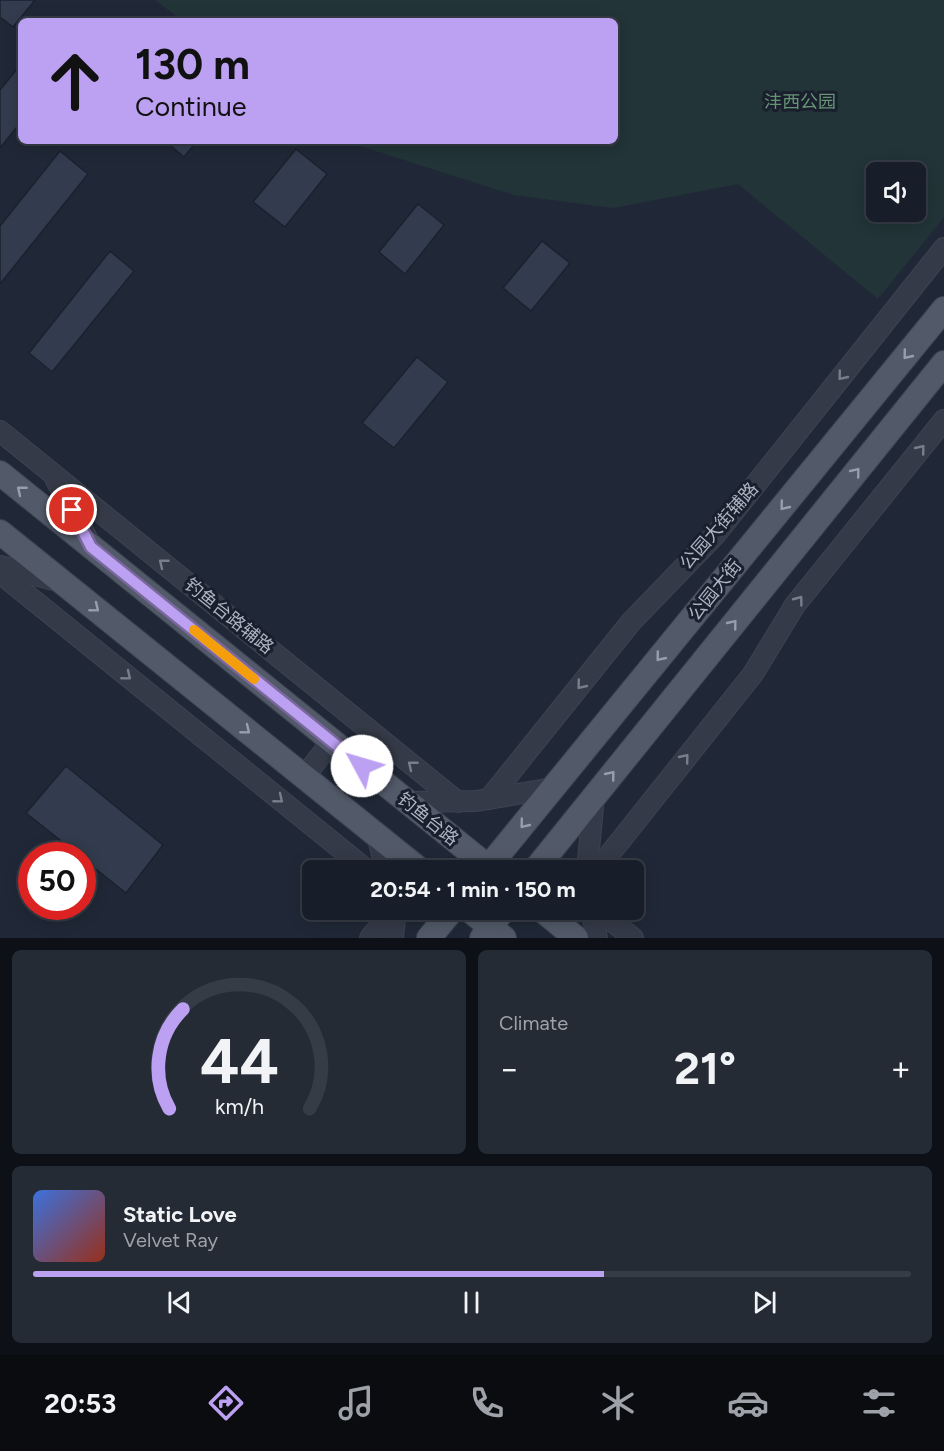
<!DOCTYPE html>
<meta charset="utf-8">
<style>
body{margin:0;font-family:Figtree,"Noto Sans SC",sans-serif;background:#252b35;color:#f1f3f6;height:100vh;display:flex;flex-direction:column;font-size:22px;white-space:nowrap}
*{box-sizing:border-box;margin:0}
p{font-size:20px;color:#9fa2a8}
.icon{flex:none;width:33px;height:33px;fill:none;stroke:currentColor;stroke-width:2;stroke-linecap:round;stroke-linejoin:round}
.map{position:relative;height:938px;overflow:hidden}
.details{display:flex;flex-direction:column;gap:12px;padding:12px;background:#0d1017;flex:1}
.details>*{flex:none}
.hud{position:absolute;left:18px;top:18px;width:600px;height:126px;border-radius:9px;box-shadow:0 3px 15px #0003,0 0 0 2px #363c46;background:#bca0f2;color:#111;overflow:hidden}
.fabs{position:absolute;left:866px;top:162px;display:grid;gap:12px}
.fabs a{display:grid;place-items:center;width:60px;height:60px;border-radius:9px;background:#181e29;box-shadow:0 3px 15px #0003,0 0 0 2px #363c46;font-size:30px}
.speed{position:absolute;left:18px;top:842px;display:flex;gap:12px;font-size:30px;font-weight:700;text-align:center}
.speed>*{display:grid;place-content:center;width:78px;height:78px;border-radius:50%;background:#181e29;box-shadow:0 3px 15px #0003,0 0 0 2px #363c46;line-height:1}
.speed .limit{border:9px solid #d22;background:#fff;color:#111}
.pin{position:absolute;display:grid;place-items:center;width:51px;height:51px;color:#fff;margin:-26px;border:3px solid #fff;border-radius:50%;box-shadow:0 2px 6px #0007}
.me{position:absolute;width:66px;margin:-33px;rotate:309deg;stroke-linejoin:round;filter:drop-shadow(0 0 4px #0008)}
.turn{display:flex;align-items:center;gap:21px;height:126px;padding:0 18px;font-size:27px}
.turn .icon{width:78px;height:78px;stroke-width:2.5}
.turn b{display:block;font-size:42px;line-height:51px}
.big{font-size:45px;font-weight:700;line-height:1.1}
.details .card{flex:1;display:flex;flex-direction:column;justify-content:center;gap:9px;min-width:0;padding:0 21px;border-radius:9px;background:#252b35}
.details .dial{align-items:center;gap:0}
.dial svg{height:156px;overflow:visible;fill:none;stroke:#363c46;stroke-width:7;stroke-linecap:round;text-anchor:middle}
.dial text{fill:#f1f3f6;stroke:none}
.song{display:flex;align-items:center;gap:18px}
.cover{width:72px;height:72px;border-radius:9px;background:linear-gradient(135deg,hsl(220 70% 55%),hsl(10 70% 35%))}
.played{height:6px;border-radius:3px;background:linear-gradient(90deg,#bca0f2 65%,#363c46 65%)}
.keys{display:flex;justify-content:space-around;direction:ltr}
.heat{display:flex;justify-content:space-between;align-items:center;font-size:33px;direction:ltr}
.details .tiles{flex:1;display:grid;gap:12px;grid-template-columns:1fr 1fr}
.card:last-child{grid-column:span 2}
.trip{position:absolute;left:302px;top:860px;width:342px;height:60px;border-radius:9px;background:#181e29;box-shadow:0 3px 15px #0003,0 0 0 2px #363c46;font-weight:700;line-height:60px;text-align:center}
.tab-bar{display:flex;height:96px;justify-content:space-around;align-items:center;background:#0a0c10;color:#9fa2a8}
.tab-bar .icon{width:42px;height:42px}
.tab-bar .active{color:#bca0f2}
.tab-bar b{font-size:27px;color:#f1f3f6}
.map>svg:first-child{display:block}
.green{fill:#223438;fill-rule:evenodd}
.building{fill:#323c4e;stroke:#1b212e;stroke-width:1.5}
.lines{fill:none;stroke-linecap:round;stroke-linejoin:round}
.minor-casing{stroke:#3d4351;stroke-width:22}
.major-casing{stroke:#3d4351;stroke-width:26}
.minor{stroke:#343a47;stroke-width:20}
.major{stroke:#525968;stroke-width:24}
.oneway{stroke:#979ead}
.oneway2{stroke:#777e8c}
.route-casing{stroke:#7a689d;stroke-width:15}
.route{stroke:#bca0f2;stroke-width:10}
.slow{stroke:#f59e0b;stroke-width:10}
.labels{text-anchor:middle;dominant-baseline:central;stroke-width:6;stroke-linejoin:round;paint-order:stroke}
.park-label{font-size:18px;fill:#669475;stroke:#191f2c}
.street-label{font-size:18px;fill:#aeb5c4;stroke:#191f2c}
</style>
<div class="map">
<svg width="944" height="938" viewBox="0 0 944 938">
<rect width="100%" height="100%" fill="#202837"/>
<path class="green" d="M 155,0 L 944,0 L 944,217 L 878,299 L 738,184 L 613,208 L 514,195 L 344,141 L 615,141 L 615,21 L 183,21 ZM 876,172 L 915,172 L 915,212 L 876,212 Z"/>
<g class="building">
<path d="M 0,0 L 35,0 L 13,27 L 0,17 Z"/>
<path d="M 21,64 L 21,122 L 0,148 L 0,90 Z"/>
<path d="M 165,141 L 197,141 L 184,157 Z"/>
<path d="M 296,149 L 327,174 L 285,227 L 253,202 Z"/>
<path d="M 60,151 L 88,174 L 0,284 L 0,226 Z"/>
<path d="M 418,204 L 444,225 L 405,274 L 379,252 Z"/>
<path d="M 542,241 L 570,263 L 531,311 L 503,288 Z"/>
<path d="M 110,251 L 134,271 L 52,372 L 29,353 Z"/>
<path d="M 417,357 L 448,382 L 394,448 L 362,423 Z"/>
<path d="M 66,766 L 163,845 L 126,893 L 82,858 L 82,855 L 79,855 L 26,813 Z"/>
</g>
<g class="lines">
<defs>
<g id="minor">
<path d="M 0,431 L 458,802"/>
<path d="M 56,480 L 89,542"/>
<path d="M 0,566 L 58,581"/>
<path d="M 0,573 L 367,870"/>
<path d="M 304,777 L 332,741"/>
<path d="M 489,799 L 631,622 L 716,534 L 944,248"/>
<path d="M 408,802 L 476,801 L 553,788"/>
<path d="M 377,835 L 386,870"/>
<path d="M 587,870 L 594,797"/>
<path d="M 597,870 L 753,674 L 795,605 L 944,420"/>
<path d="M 591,909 L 597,938"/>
<path d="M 597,909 L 633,938"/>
<path d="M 370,938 L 393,909"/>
<path d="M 393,938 L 396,909"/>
</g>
<g id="major">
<path d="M 0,473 L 492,870"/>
<path d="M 0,532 L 420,870"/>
<path d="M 486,870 L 944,309"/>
<path d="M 535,870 L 944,363"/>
<path d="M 468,909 L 504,938"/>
<path d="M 541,909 L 576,938"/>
<path d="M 429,938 L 453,909"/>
<path d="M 482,938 L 504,909"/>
</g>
</defs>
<use href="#minor" class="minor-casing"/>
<use href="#major" class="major-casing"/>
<use href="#minor" class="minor"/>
<use href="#major" class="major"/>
</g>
<defs><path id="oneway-chevron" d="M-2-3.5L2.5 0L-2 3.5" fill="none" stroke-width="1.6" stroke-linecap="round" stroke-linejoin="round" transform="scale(1.5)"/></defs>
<g class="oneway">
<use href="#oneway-chevron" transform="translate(907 355) rotate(129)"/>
<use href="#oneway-chevron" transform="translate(856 472) rotate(-51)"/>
<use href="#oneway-chevron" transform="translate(21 490) rotate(-141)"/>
<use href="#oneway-chevron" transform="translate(784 506) rotate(129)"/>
<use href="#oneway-chevron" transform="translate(95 608) rotate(39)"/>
<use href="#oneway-chevron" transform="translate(733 624) rotate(-51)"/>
<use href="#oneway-chevron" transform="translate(660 657) rotate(129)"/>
<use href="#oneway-chevron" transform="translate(246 730) rotate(39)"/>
<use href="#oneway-chevron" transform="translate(611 775) rotate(-51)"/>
<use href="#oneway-chevron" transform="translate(524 824) rotate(129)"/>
</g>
<g class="oneway2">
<use href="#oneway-chevron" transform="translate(842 376) rotate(129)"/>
<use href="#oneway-chevron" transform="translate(921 449) rotate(-51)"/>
<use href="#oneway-chevron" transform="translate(163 563) rotate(-141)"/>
<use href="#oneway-chevron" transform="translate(799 600) rotate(-53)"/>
<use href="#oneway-chevron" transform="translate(127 676) rotate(39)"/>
<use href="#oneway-chevron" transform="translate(581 685) rotate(129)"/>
<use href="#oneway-chevron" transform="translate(685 758) rotate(-51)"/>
<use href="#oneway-chevron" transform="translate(412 765) rotate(-141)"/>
<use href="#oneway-chevron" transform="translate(279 799) rotate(39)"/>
</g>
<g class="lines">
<defs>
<path id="route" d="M 72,510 L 91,547 L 362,766"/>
</defs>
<use href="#route" class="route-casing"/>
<use href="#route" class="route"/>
<path class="slow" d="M 194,630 L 254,679"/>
</g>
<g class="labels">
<g class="park-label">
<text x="800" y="102">沣西公园</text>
</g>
<g class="street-label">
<text transform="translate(719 526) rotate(-49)">公园大街辅路</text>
<text transform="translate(715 590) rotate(-51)">公园大街</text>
<text transform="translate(229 616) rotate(39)">钓鱼台路辅路</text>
<text transform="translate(428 819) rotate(39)">钓鱼台路</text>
</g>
</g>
</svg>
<div class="fabs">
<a><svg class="icon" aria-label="sound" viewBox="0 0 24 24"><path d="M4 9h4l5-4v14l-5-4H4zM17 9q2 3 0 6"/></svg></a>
</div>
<div class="speed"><div class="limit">50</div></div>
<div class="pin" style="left:72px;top:510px;background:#d93025"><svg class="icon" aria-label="arrive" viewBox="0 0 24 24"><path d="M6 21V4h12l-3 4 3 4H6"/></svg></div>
<svg class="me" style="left:362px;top:766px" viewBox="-20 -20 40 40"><circle r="19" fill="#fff"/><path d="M0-13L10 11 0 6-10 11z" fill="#bca0f2"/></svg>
<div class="trip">20:54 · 1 min · 150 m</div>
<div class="hud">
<div class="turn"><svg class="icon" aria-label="ahead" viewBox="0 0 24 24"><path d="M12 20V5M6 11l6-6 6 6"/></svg><div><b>130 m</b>Continue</div></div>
</div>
</div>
<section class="details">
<div class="tiles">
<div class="card dial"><svg viewBox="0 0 100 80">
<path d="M14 69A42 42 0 1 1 86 69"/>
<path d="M14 69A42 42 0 0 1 21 18" stroke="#bca0f2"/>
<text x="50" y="56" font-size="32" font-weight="700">44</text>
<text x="50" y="72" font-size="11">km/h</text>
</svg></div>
<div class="card"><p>Climate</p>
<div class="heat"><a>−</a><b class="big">21°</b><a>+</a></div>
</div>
<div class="card">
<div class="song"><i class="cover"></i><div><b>Static Love</b><p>Velvet Ray</p></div></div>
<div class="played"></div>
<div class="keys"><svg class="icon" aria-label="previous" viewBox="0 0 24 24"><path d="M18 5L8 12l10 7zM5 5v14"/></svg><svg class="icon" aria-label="pause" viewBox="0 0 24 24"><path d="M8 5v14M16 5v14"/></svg><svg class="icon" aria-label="next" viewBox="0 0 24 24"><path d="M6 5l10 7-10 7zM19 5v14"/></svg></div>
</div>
</div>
</section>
<nav class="tab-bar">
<b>20:53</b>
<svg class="icon active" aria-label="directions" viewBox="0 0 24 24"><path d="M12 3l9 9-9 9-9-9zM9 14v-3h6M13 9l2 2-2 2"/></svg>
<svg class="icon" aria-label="music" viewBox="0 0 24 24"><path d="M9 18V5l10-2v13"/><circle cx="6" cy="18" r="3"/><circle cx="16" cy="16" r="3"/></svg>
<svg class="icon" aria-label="phone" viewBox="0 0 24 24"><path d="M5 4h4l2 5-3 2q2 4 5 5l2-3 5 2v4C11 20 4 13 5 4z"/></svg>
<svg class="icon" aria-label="climate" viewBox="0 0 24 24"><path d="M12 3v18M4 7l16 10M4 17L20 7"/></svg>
<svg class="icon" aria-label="car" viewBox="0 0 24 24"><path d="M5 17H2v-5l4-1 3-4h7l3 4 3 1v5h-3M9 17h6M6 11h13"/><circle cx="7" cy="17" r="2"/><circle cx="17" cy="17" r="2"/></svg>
<svg class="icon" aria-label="filters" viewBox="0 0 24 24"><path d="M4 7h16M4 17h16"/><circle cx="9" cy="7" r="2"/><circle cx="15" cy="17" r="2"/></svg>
</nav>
